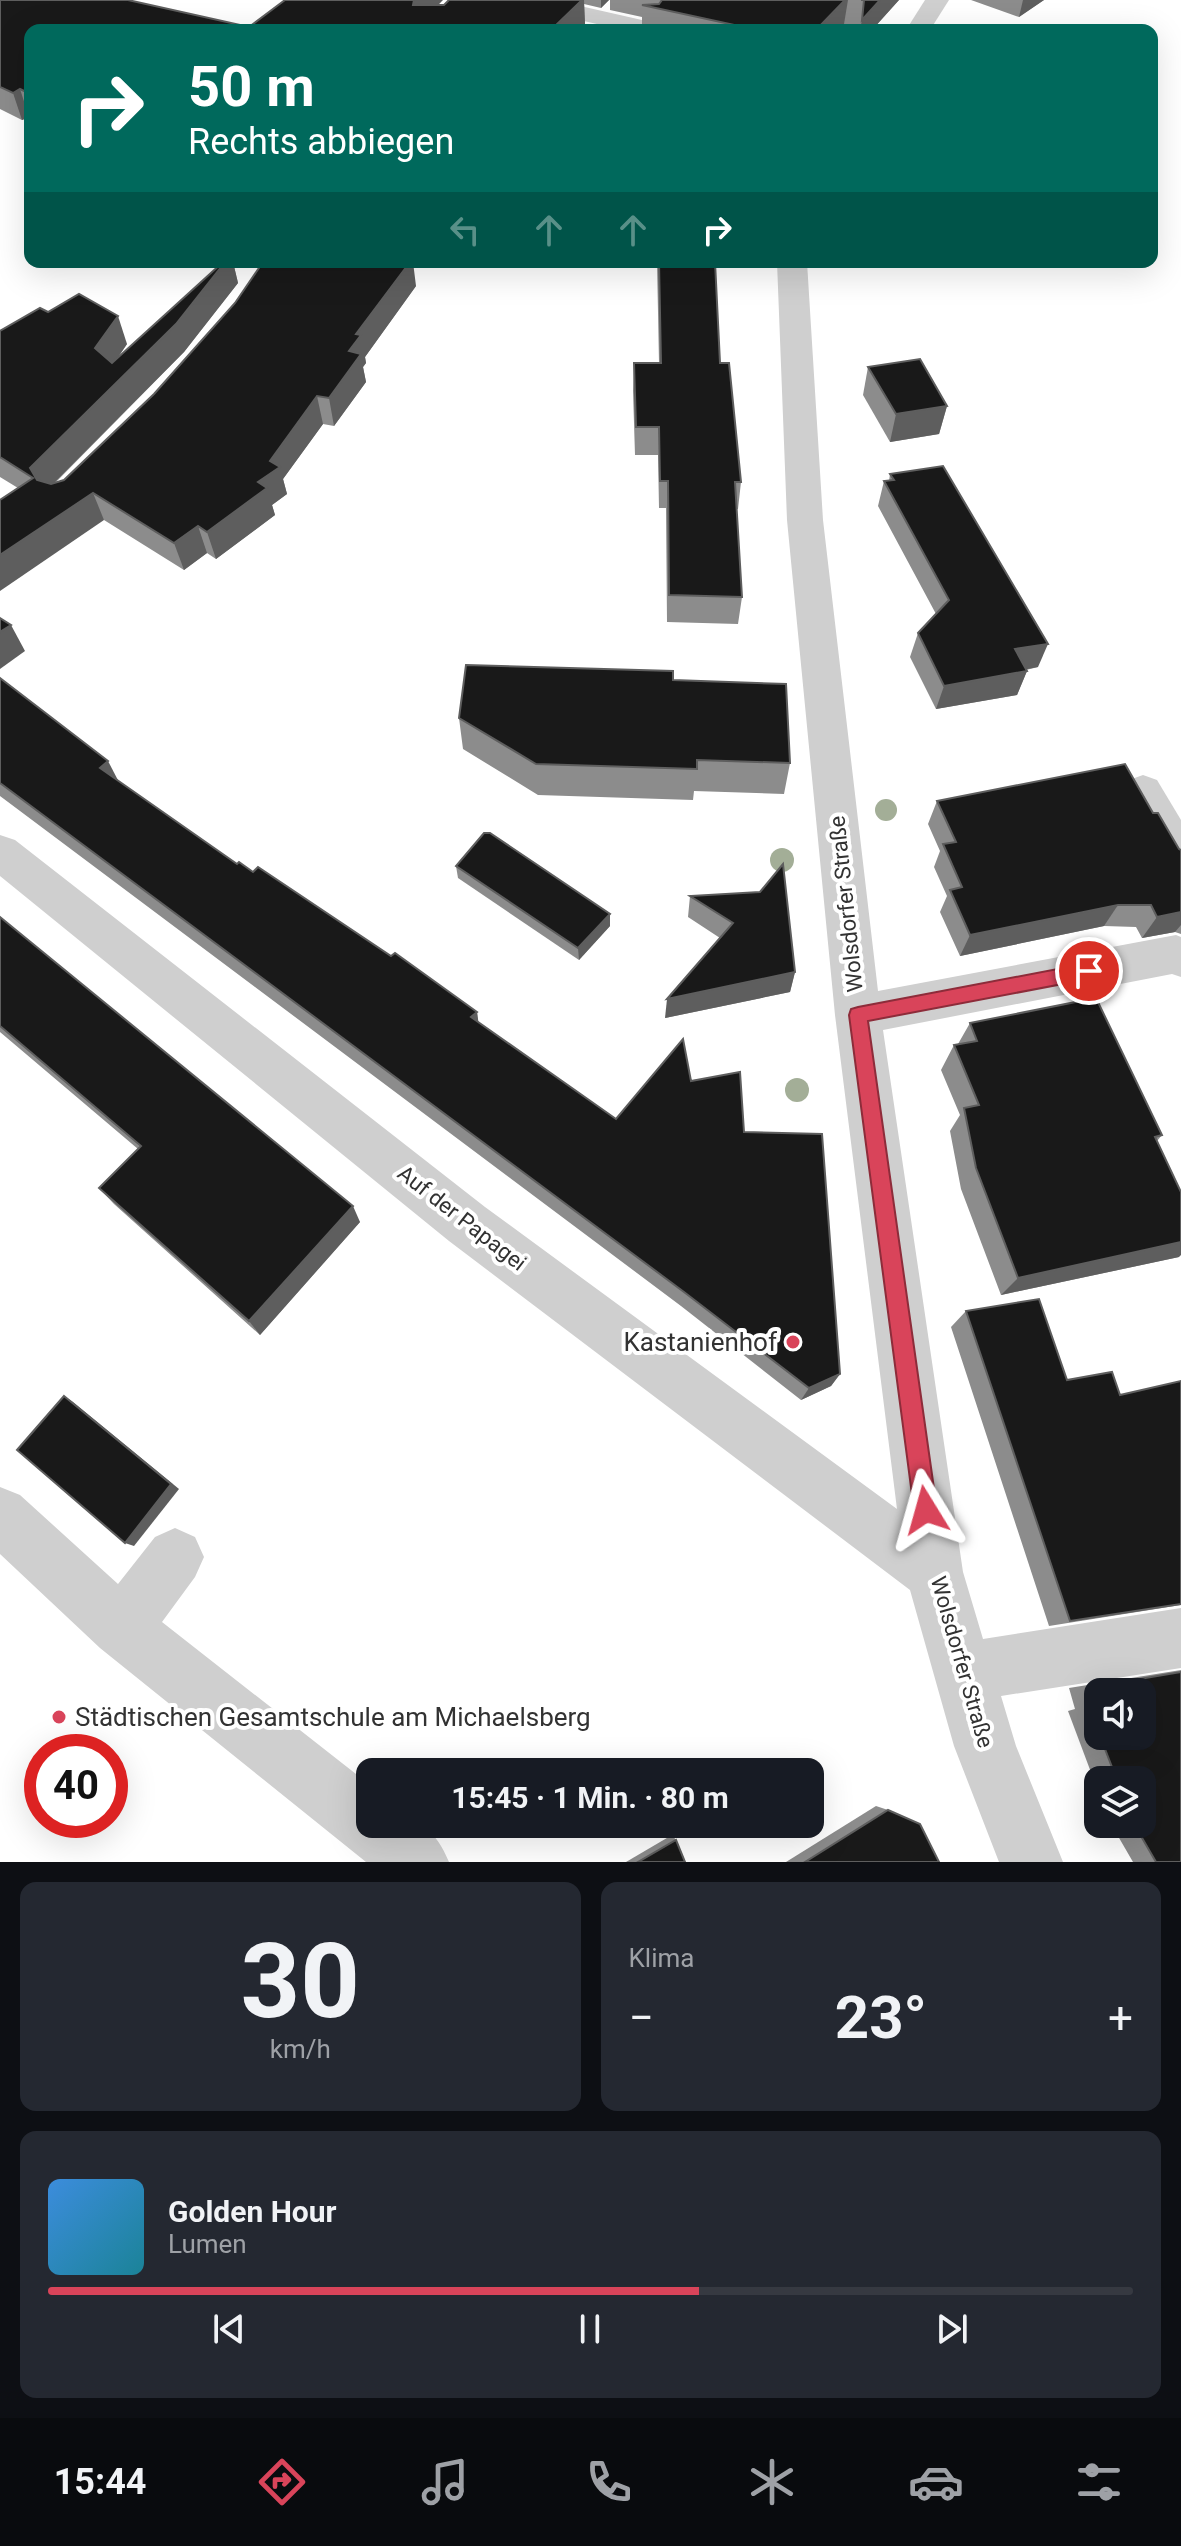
<!DOCTYPE html>
<html lang="de">
<meta charset="utf-8">
<style>
body{margin:0;font-family:Roboto,sans-serif;background:#242831;color:#f1f3f6;height:100vh;display:flex;flex-direction:column;font-size:30px;white-space:nowrap}
*{box-sizing:border-box;margin:0}
p{font-size:26px;color:#9ea1a6}
.icon{flex:none;width:44px;height:44px;fill:none;stroke:currentColor;stroke-width:2;stroke-linecap:round;stroke-linejoin:round}
.map{position:relative;height:1862px;overflow:hidden}
.panel{display:flex;flex-direction:column;gap:20px;padding:20px;background:#0d0f14;flex:1}
.panel>*{flex:none}
.banner{position:absolute;left:24px;top:24px;width:1134px;height:244px;border-radius:16px;box-shadow:0 8px 32px #0002;background:#00695c;color:#fff;overflow:hidden}
.tools{position:absolute;left:1084px;top:1678px;display:grid;gap:16px}
.tools a{display:grid;place-items:center;width:72px;height:72px;border-radius:16px;background:#171b24;box-shadow:0 8px 32px #0002;font-size:40px}
.speed{position:absolute;left:24px;top:1734px;display:flex;gap:16px;font-size:40px;font-weight:700;text-align:center}
.speed>*{display:grid;place-content:center;width:104px;height:104px;border-radius:50%;background:#171b24;box-shadow:0 8px 32px #0002;line-height:1}
.speed .limit{border:12px solid #d22;background:#fff;color:#111}
.pin{position:absolute;display:grid;place-items:center;width:68px;height:68px;color:#fff;margin:-34px;border:4px solid #fff;border-radius:50%;box-shadow:0 2px 8px #0007}
.me{position:absolute;width:88px;margin:-44px;rotate:352deg;stroke-linejoin:round;filter:drop-shadow(0 0 6px #0008)}
.turn{display:flex;align-items:center;gap:28px;height:168px;padding:0 32px;font-size:36px}
.turn .icon{width:104px;height:104px;stroke-width:2.5}
.turn b{display:block;font-size:56px;line-height:68px}
.lanes{display:flex;align-items:center;height:76px;padding:0 32px;background:#0003;justify-content:center;gap:40px;direction:ltr}
.lanes .off{opacity:.35}
.big{font-size:60px;font-weight:700;line-height:1.1}
.panel .tile{flex:1;display:flex;flex-direction:column;justify-content:center;gap:12px;min-width:0;padding:0 28px;border-radius:16px;background:#242831}
.panel .dial{align-items:center;gap:0}
.dial b{font-size:104px;line-height:1}
.song{display:flex;align-items:center;gap:24px}
.cover{width:96px;height:96px;border-radius:12px;background:linear-gradient(135deg,hsl(210 70% 55%),hsl(190 70% 35%))}
.played{height:8px;border-radius:4px;background:linear-gradient(90deg,#d9445a 60%,#363941 60%)}
.keys{display:flex;justify-content:space-around;direction:ltr}
.heat{display:flex;justify-content:space-between;align-items:center;font-size:44px;direction:ltr}
.panel .tiles{flex:1;display:grid;gap:20px;grid-template-columns:1fr 1fr}
.tile:last-child{grid-column:span 2}
.trip{position:absolute;left:356px;top:1758px;width:468px;height:80px;border-radius:16px;background:#171b24;box-shadow:0 8px 32px #0002;font-weight:700;line-height:80px;text-align:center}
.tabs{display:flex;height:128px;justify-content:space-around;align-items:center;background:#090b0e;color:#9ea1a6}
.tabs .icon{width:56px;height:56px}
.tabs .selected{color:#d9445a}
.tabs b{font-size:36px;color:#f1f3f6}
.map>svg:first-child{display:block}
.lines{fill:none;stroke-linecap:round;stroke-linejoin:round}
.minor{fill:#cfcfcf;fill-rule:evenodd}
.tree{fill:#a3ae97}
.wall{fill:#8c8c8c;fill-rule:evenodd}
.shaded-wall{fill:#5e5e5e}
.building{fill:#191919;stroke:#5e5e5e;stroke-width:2}
.route{fill:#d9445a;stroke:#8d2c3a;stroke-width:2}
.poi-dot{fill:#d9445a;stroke:#fff;stroke-width:3}
.labels{text-anchor:middle;dominant-baseline:central;stroke-width:8;stroke-linejoin:round;paint-order:stroke}
.street-label{font-size:22px;fill:#323232;stroke:#fff}
.near-poi-label{font-size:26px;fill:#323232;stroke:#fff;text-anchor:end}
</style>
<div class="map">
<svg width="1181" height="1862" viewBox="0 0 1181 1862">
<rect width="100%" height="100%" fill="#fff"/>
<g class="lines">
<g class="minor">
<path d="M 510,0 L 554,0 L 655,23 L 658,28 L 623,30 L 514,5 Z"/>
<path d="M 925,0 L 949,0 L 930,30 L 906,30 Z"/>
<path d="M 777,262 L 807,262 L 823,520 L 878,991 L 1176,935 L 1181,937 L 1181,977 L 1172,974 L 883,1030 L 963,1572 L 983,1639 L 1181,1608 L 1181,1668 L 1001,1696 L 1016,1746 L 1063,1862 L 999,1862 L 954,1746 L 910,1590 L 449,1241 L 0,876 L 0,835 L 15,840 L 485,1207 L 897,1509 L 835,1015 L 787,520 Z"/>
<path d="M 1143,775 L 1157,780 L 1181,820 L 1181,875 L 1166,870 L 1123,791 L 1129,780 Z"/>
<path d="M 0,1487 L 20,1495 L 118,1584 L 155,1537 L 175,1528 L 195,1537 L 204,1557 L 195,1577 L 162,1622 L 370,1785 L 370,1824 C 413,1824 431,1818 449,1862 L 366,1862 L 100,1648 L 0,1554 Z"/>
</g>
</g>
<g class="tree">
<circle cx="886" cy="810" r="11"/>
<circle cx="782" cy="860" r="12"/>
<circle cx="797" cy="1090" r="12"/>
</g>
<g class="wall">
<path d="M 0,0 L 249,27 L 444,5 L 449,0 L 609,0 L 601,8 L 584,4 L 585,24 L 30,30 L 30,117 L 22,120 L 0,109 Z"/>
<path d="M 610,0 L 899,0 L 872,30 L 859,30 L 859,27 L 844,24 L 838,30 L 642,30 L 642,17 L 610,10 Z"/>
<path d="M 971,0 L 1044,0 L 1019,17 Z"/>
<path d="M 223,262 L 233,262 L 238,283 L 184,352 L 55,483 L 64,480 L 154,394 L 235,303 L 416,286 L 365,357 L 366,363 L 363,367 L 366,382 L 334,426 L 323,424 L 283,479 L 287,494 L 272,505 L 275,515 L 216,559 L 207,553 L 184,570 L 104,520 L 18,488 L 0,477 L 0,331 L 48,312 L 127,344 L 117,359 Z"/>
<path d="M 657,262 L 715,262 L 720,363 L 741,482 L 738,509 L 736,509 L 742,597 L 738,624 L 667,622 L 666,508 L 659,508 L 658,455 L 635,455 L 633,391 L 634,363 L 659,363 Z"/>
<path d="M 868,367 L 947,406 L 939,434 L 890,442 L 863,395 Z"/>
<path d="M 890,474 L 1038,667 L 1026,670 L 1027,671 L 1017,695 L 936,709 L 910,657 L 918,633 L 936,614 L 878,506 L 884,481 L 889,481 Z"/>
<path d="M 0,678 L 118,781 L 237,864 L 253,872 L 391,956 L 477,1012 L 478,1022 L 616,1119 L 691,1081 L 744,1132 L 840,1374 L 831,1386 L 801,1400 L 681,1306 L 0,796 Z"/>
<path d="M 673,680 L 790,763 L 784,794 L 694,791 L 693,800 L 538,795 L 463,749 L 459,718 Z"/>
<path d="M 937,801 L 1153,813 L 1179,849 L 1181,850 L 1181,934 L 1175,932 L 1142,938 L 1136,927 L 1104,926 L 960,956 L 940,912 L 947,896 L 934,867 L 940,851 L 928,824 Z"/>
<path d="M 456,866 L 610,914 L 610,926 L 579,960 L 458,878 Z"/>
<path d="M 760,892 L 795,972 L 790,992 L 665,1018 L 720,938 L 688,917 L 690,896 Z"/>
<path d="M 0,917 L 360,1222 L 260,1335 L 114,1204 L 99,1188 L 138,1149 L 0,1032 Z"/>
<path d="M 970,1023 L 1162,1135 L 1157,1141 L 1179,1257 L 1001,1295 L 961,1189 L 950,1131 L 960,1115 L 941,1070 L 954,1045 L 958,1044 Z"/>
<path d="M 966,1311 L 1067,1380 L 1120,1395 L 1181,1381 L 1181,1605 L 1049,1626 L 951,1327 Z"/>
<path d="M 1181,1670 L 1181,1862 L 1133,1862 L 1111,1824 L 1142,1824 L 1142,1780 L 1098,1780 L 1098,1791 L 1068,1711 L 1075,1709 L 1069,1688 ZM 1098,1692 L 1142,1736 L 1098,1736 Z"/>
<path d="M 876,1806 L 888,1810 L 939,1862 L 786,1862 Z"/>
<path d="M 672,1835 L 676,1840 L 685,1862 L 626,1862 Z"/>
</g>
<g class="shaded-wall">
<path d="M 414,0 L 443,0 L 416,28 L 413,1 Z"/>
<path d="M 582,0 L 584,0 L 585,24 L 579,30 L 551,30 Z"/>
<path d="M 601,0 L 609,0 L 601,8 Z"/>
<path d="M 845,0 L 848,0 L 844,24 L 838,30 L 816,30 Z"/>
<path d="M 880,0 L 899,0 L 872,30 L 860,30 L 862,20 Z"/>
<path d="M 1023,0 L 1044,0 L 1019,17 Z"/>
<path d="M 20,89 L 29,117 L 22,120 L 13,93 Z"/>
<path d="M 225,262 L 233,262 L 238,283 L 184,352 L 42,495 L 30,468 Z"/>
<path d="M 410,262 L 413,262 L 416,286 L 365,357 L 366,363 L 363,367 L 366,382 L 334,426 L 329,398 L 356,334 Z"/>
<path d="M 118,316 L 127,344 L 105,376 L 95,348 Z"/>
<path d="M 317,396 L 323,424 L 283,479 L 287,494 L 272,505 L 275,515 L 216,559 L 207,532 L 258,482 L 270,461 Z"/>
<path d="M 947,406 L 939,434 L 890,442 L 896,414 Z"/>
<path d="M 93,493 L 104,520 L 0,591 L 0,555 Z"/>
<path d="M 198,526 L 207,553 L 184,570 L 174,543 Z"/>
<path d="M 11,625 L 25,651 L 0,669 L 0,632 Z"/>
<path d="M 1048,644 L 1038,667 L 1006,673 L 1015,649 Z"/>
<path d="M 1027,671 L 1017,695 L 936,709 L 944,686 Z"/>
<path d="M 108,761 L 121,786 L 100,768 Z"/>
<path d="M 1118,905 L 1104,926 L 960,956 L 970,935 Z"/>
<path d="M 1181,912 L 1181,925 L 1175,932 L 1142,938 L 1157,917 Z"/>
<path d="M 610,914 L 610,926 L 579,960 L 578,948 Z"/>
<path d="M 795,972 L 790,992 L 665,1018 L 667,999 Z"/>
<path d="M 477,1012 L 480,1033 L 471,1017 Z"/>
<path d="M 353,1206 L 360,1222 L 260,1335 L 249,1321 Z"/>
<path d="M 1181,1242 L 1181,1255 L 1179,1257 L 1001,1295 L 1018,1278 Z"/>
<path d="M 840,1374 L 831,1386 L 801,1400 L 809,1388 Z"/>
<path d="M 64,1396 L 73,1402 L 179,1489 L 134,1546 L 125,1543 Z"/>
</g>
<g class="building">
<path d="M 0,0 L 128,0 L 249,27 L 285,0 L 414,0 L 413,5 L 444,5 L 449,0 L 582,0 L 551,30 L 30,30 L 30,94 L 20,89 L 13,93 L 0,87 Z"/>
<path d="M 662,0 L 845,0 L 816,30 L 741,30 L 744,27 L 642,5 L 659,4 Z"/>
<path d="M 861,0 L 880,0 L 862,20 L 864,0 Z"/>
<path d="M 223,262 L 225,262 L 176,324 L 30,468 L 37,480 L 51,484 L 64,480 L 154,394 L 235,303 L 263,262 L 410,262 L 356,334 L 361,335 L 349,351 L 361,354 L 329,398 L 317,396 L 270,461 L 280,467 L 258,482 L 267,488 L 207,532 L 198,526 L 174,543 L 93,493 L 0,555 L 0,500 L 33,478 L 0,457 L 0,331 L 40,308 L 48,312 L 79,294 L 118,316 L 95,348 L 112,363 Z"/>
<path d="M 659,262 L 715,262 L 720,363 L 729,363 L 741,482 L 735,482 L 742,597 L 669,595 L 668,481 L 660,481 L 659,427 L 636,427 L 634,363 L 661,363 Z"/>
<path d="M 920,359 L 947,406 L 896,414 L 868,367 Z"/>
<path d="M 943,466 L 1048,644 L 1015,649 L 1027,671 L 944,686 L 918,633 L 949,600 L 884,481 L 894,480 L 890,474 Z"/>
<path d="M 0,618 L 11,625 L 0,632 Z"/>
<path d="M 466,665 L 673,671 L 673,680 L 786,684 L 790,763 L 697,760 L 697,769 L 536,764 L 459,718 Z"/>
<path d="M 0,678 L 108,761 L 100,768 L 237,864 L 239,862 L 253,872 L 258,867 L 391,956 L 395,953 L 477,1012 L 471,1017 L 616,1119 L 683,1039 L 691,1081 L 740,1072 L 744,1132 L 822,1134 L 840,1374 L 809,1388 L 684,1292 L 0,783 Z"/>
<path d="M 1125,764 L 1153,813 L 1158,813 L 1179,849 L 1181,850 L 1181,912 L 1157,917 L 1151,905 L 1118,905 L 970,935 L 950,890 L 962,887 L 943,844 L 956,842 L 937,801 Z"/>
<path d="M 484,833 L 490,833 L 610,914 L 578,948 L 456,866 Z"/>
<path d="M 783,864 L 795,972 L 667,999 L 733,923 L 690,896 L 760,892 Z"/>
<path d="M 0,917 L 353,1206 L 249,1321 L 99,1188 L 141,1146 L 0,1026 Z"/>
<path d="M 1096,998 L 1162,1135 L 1155,1137 L 1181,1192 L 1181,1242 L 1018,1278 L 976,1168 L 964,1108 L 979,1105 L 954,1045 L 977,1041 L 970,1023 Z"/>
<path d="M 1039,1299 L 1067,1380 L 1112,1372 L 1120,1395 L 1181,1381 L 1181,1604 L 1070,1621 L 966,1311 Z"/>
<path d="M 64,1396 L 171,1484 L 125,1543 L 17,1450 Z"/>
<path d="M 1181,1672 L 1181,1862 L 1156,1862 L 1134,1824 L 1142,1824 L 1142,1780 L 1117,1780 L 1100,1736 L 1142,1736 L 1142,1692 L 1098,1692 L 1098,1706 L 1092,1687 Z"/>
<path d="M 1098,1709 L 1098,1729 L 1091,1711 Z"/>
<path d="M 888,1810 L 920,1824 L 939,1862 L 805,1862 Z"/>
<path d="M 676,1840 L 685,1862 L 638,1862 Z"/>
</g>
<path class="route" d="M 1089,963 L 1096,965 L 1098,971 L 1096,977 L 1089,979 L 868,1021 L 937,1510 L 934,1518 L 926,1522 L 917,1518 L 914,1510 L 849,1015 L 851,1009 L 858,1007 Z"/>
<g class="poi-dot">
<circle cx="793" cy="1342" r="8"/>
<circle cx="59" cy="1717" r="8"/>
</g>
<g class="labels">
<g class="street-label">
<text transform="translate(846 904) rotate(-96)">Wolsdorfer Straße</text>
<text transform="translate(462 1218) rotate(38)">Auf der Papagei</text>
<text transform="translate(962 1662) rotate(74)">Wolsdorfer Straße</text>
</g>
<g class="near-poi-label">
<text x="777" y="1342">Kastanienhof</text>
<text x="75" y="1717" text-anchor="start">Städtischen Gesamtschule am Michaelsberg</text>
</g>
</g>
</svg>
<div class="tools">
<a><svg class="icon" aria-label="sound" viewBox="0 0 24 24"><path d="M4 9h4l5-4v14l-5-4H4zM17 9q2 3 0 6"/></svg></a>
<a><svg class="icon" aria-label="layers" viewBox="0 0 24 24"><path d="M12 4l9 5-9 5-9-5zM3 14l9 5 9-5"/></svg></a>
</div>
<div class="speed"><div class="limit">40</div></div>
<div class="pin" style="left:1089px;top:971px;background:#d93025"><svg class="icon" aria-label="arrive" viewBox="0 0 24 24"><path d="M6 21V4h12l-3 4 3 4H6"/></svg></div>
<svg class="me" style="left:926px;top:1510px" viewBox="-20 -20 40 40"><path d="M0-17L14 15 0 8-14 15z" fill="#d9445a" stroke="#fff" stroke-width="4"/></svg>
<div class="trip">15:45 · 1 Min. · 80 m</div>
<div class="banner">
<div class="turn"><svg class="icon" aria-label="right" viewBox="0 0 24 24"><path d="M7 20v-9h11M14 6l5 5-5 5"/></svg><div><b>50 m</b>Rechts abbiegen</div></div>
<div class="lanes"><svg class="icon off" aria-label="left" viewBox="0 0 24 24"><path d="M17 20v-9H6M10 6l-5 5 5 5"/></svg><svg class="icon off" aria-label="ahead" viewBox="0 0 24 24"><path d="M12 20V5M6 11l6-6 6 6"/></svg><svg class="icon off" aria-label="ahead" viewBox="0 0 24 24"><path d="M12 20V5M6 11l6-6 6 6"/></svg><svg class="icon" aria-label="right" viewBox="0 0 24 24"><path d="M7 20v-9h11M14 6l5 5-5 5"/></svg></div>
</div>
</div>
<section class="panel">
<div class="tiles">
<div class="tile dial"><b>30</b><p>km/h</p></div>
<div class="tile"><p>Klima</p>
<div class="heat"><a>−</a><b class="big">23°</b><a>+</a></div>
</div>
<div class="tile">
<div class="song"><i class="cover"></i><div><b>Golden Hour</b><p>Lumen</p></div></div>
<div class="played"></div>
<div class="keys"><svg class="icon" aria-label="previous" viewBox="0 0 24 24"><path d="M18 5L8 12l10 7zM5 5v14"/></svg><svg class="icon" aria-label="pause" viewBox="0 0 24 24"><path d="M8 5v14M16 5v14"/></svg><svg class="icon" aria-label="next" viewBox="0 0 24 24"><path d="M6 5l10 7-10 7zM19 5v14"/></svg></div>
</div>
</div>
</section>
<nav class="tabs">
<b>15:44</b>
<svg class="icon selected" aria-label="directions" viewBox="0 0 24 24"><path d="M12 3l9 9-9 9-9-9zM9 14v-3h6M13 9l2 2-2 2"/></svg>
<svg class="icon" aria-label="music" viewBox="0 0 24 24"><path d="M9 18V5l10-2v13"/><circle cx="6" cy="18" r="3"/><circle cx="16" cy="16" r="3"/></svg>
<svg class="icon" aria-label="phone" viewBox="0 0 24 24"><path d="M5 4h4l2 5-3 2q2 4 5 5l2-3 5 2v4C11 20 4 13 5 4z"/></svg>
<svg class="icon" aria-label="climate" viewBox="0 0 24 24"><path d="M12 3v18M4 7l16 10M4 17L20 7"/></svg>
<svg class="icon" aria-label="car" viewBox="0 0 24 24"><path d="M5 17H2v-5l4-1 3-4h7l3 4 3 1v5h-3M9 17h6M6 11h13"/><circle cx="7" cy="17" r="2"/><circle cx="17" cy="17" r="2"/></svg>
<svg class="icon" aria-label="filters" viewBox="0 0 24 24"><path d="M4 7h16M4 17h16"/><circle cx="9" cy="7" r="2"/><circle cx="15" cy="17" r="2"/></svg>
</nav>
